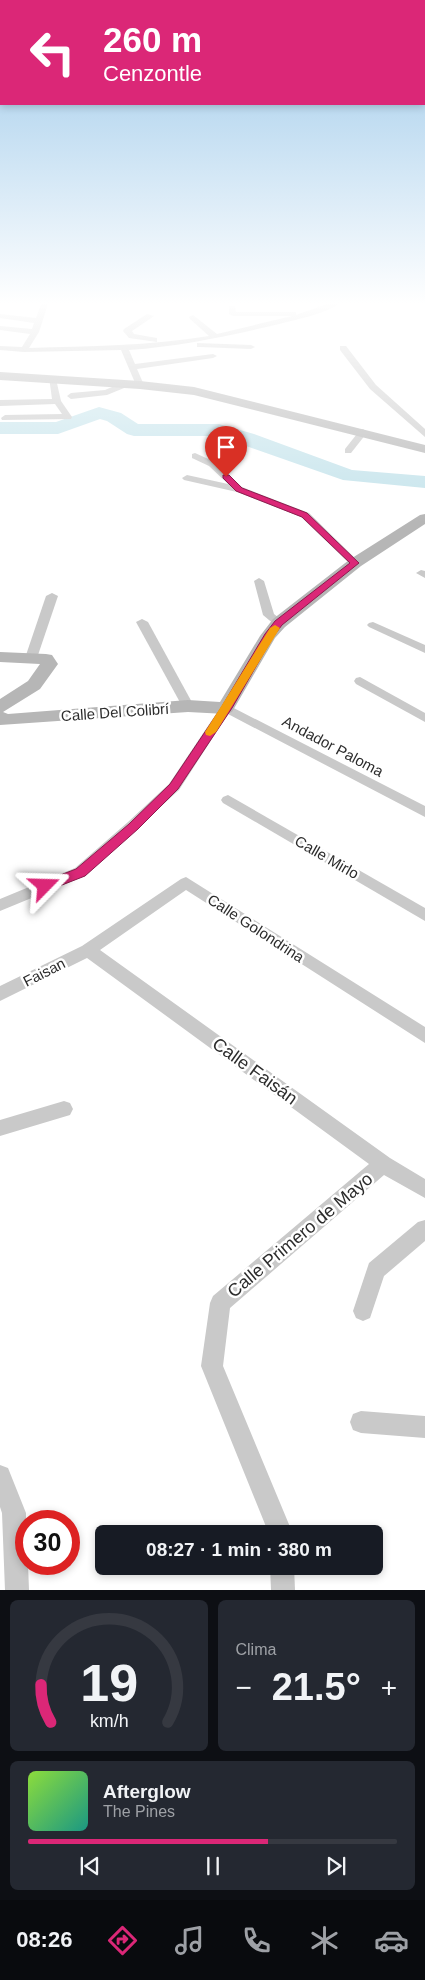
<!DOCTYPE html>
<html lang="es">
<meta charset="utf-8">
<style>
body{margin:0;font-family:Arial,sans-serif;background:#242831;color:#f1f3f6;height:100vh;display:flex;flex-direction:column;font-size:19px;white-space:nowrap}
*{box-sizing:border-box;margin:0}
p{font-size:16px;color:#9ea1a6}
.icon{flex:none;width:28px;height:28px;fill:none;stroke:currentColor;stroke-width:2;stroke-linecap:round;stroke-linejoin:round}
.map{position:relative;height:1590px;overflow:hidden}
.sheet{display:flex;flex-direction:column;gap:10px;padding:10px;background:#0d0f14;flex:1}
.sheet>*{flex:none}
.hud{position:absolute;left:0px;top:0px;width:425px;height:105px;box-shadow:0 2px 8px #0003;background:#db2777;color:#fff;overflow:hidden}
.speed{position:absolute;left:15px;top:1510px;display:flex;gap:10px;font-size:25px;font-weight:700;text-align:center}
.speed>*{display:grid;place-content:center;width:65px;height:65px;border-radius:50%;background:#171b24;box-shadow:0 2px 8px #0003;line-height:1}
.speed .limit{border:8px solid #d22;background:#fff;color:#111}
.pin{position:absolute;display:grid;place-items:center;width:42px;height:42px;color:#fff;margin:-51px -21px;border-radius:50% 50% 50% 0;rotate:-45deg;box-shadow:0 0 5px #0007}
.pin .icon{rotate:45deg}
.me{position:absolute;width:55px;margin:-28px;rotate:68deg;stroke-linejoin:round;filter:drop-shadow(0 0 4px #0008)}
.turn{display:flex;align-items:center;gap:18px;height:105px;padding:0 20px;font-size:22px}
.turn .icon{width:65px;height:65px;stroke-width:2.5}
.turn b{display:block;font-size:35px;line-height:42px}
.big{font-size:38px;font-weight:700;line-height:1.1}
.sheet .card{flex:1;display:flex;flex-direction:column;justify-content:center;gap:8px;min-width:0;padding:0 18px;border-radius:8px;background:#242831}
.sheet .dial{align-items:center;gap:0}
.dial svg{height:130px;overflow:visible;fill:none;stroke:#363941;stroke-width:7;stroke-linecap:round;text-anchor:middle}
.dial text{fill:#f1f3f6;stroke:none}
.song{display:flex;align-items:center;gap:15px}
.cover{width:60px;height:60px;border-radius:8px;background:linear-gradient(135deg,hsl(90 70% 55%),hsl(170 70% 35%))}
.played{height:5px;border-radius:2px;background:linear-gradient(90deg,#db2777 65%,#363941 65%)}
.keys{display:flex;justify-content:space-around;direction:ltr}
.heat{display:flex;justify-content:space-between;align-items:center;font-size:28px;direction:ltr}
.sheet .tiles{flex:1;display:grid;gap:10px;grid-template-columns:1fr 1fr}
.card:last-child{grid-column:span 2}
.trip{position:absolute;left:95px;top:1525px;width:288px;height:50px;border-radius:8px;background:#171b24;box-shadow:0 2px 8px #0003;font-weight:700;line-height:50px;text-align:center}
.dock{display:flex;height:80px;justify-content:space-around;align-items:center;background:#090b0e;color:#9ea1a6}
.dock .icon{width:35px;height:35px}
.dock .current{color:#db2777}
.dock b{font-size:22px;color:#f1f3f6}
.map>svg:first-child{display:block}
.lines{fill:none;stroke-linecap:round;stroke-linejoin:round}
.river{fill:#c4e3eb;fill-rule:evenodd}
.street{fill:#c9c9c9;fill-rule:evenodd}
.secondary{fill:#b6b6b6;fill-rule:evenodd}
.route{fill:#db2777;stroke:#8e194d}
.slow{fill:#f59e0b}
.labels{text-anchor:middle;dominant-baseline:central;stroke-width:5;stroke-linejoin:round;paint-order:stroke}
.street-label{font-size:15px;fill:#2c2c2c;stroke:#fff}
.near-street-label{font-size:18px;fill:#2c2c2c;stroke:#fff}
</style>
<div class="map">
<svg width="425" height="1590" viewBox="0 0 425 1590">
<rect width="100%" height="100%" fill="#fff"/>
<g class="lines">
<path class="river" d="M 99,407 L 121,413 L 138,424 L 219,424 L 254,434 L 352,470 L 425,476 L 425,488 L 343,480 L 218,436 L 134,436 L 127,434 L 107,421 L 100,419 L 58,434 L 0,434 L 0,422 L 56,422 Z"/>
<g class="street">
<path d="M 42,301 L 49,301 L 39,332 L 29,348 C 90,346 149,346 209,336 L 190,319 L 189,317 L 193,315 L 217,334 L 292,316 L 233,316 L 229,314 L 229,306 L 235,306 L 236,312 L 296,312 L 296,315 L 335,301 L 344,301 C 328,313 299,319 279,324 C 229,336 180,346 129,350 L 135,364 L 213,354 L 217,356 L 213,358 L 137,369 L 144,385 L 140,388 L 136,385 L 121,350 L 24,352 L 0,350 L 0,346 L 22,347 L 30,334 L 0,330 L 0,326 L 32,329 L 34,323 L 0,318 L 0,314 L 36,318 Z"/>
<path d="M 147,314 L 154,316 L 132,331 L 134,334 L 157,338 L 157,342 L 129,338 L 123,331 L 124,329 Z"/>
<path d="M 197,343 L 251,345 L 255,347 L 251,349 L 200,347 L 197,347 Z"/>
<path d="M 340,346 L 346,346 L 376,385 L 425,429 L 425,437 L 370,389 L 340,350 Z"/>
<path d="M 49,377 L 56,379 L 61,401 L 72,417 L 71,419 L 2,420 L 1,418 L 5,415 L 62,414 L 55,404 L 0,406 L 0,400 L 52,399 Z"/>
<path d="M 126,381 L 129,382 L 129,386 L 107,395 L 71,399 L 67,396 L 71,393 L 105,390 Z"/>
<path d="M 363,429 L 367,432 L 366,434 L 351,453 L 345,453 L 345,449 L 360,430 Z"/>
<path d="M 195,453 L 215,462 L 242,487 L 309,513 L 360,563 L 355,566 L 351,565 L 301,517 L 237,492 L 184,480 L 182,478 L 187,475 L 228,484 L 209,466 L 192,458 L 192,454 Z"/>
<path d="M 421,570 L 425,571 L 425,578 L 416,573 Z"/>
<path d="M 259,578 L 264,581 L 274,614 L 285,623 L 283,625 L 275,625 L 263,615 L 254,581 Z"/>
<path d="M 52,593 L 58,596 L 37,658 L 35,661 L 27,661 L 25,658 L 46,596 Z"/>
<path d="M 142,619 L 148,622 L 194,706 L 192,709 L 188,710 L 182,706 L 136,622 Z"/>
<path d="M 373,622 L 425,645 L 425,653 L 369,627 L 367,625 L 369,623 Z"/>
<path d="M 360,677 L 425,713 L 425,722 L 356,684 L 354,681 L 356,678 Z"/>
<path d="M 226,704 L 425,806 L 425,817 L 228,714 L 179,790 L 85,876 L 0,911 L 0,899 L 75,868 L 128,822 L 169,784 L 222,705 Z"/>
<path d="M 228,795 L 425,908 L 425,921 L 223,803 L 221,800 L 223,797 Z"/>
<path d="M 186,877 L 425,1027 L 425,1043 L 186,890 L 100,950 L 390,1158 L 425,1179 L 425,1198 L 384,1175 L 230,1308 L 223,1366 L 293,1534 L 269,1534 L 201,1366 L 210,1303 L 213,1296 L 369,1164 L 87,958 L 0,1001 L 0,986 L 82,946 L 181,879 Z"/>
<path d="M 64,1101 L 70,1103 L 73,1109 L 70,1115 L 0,1136 L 0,1120 Z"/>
<path d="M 425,1220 L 425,1241 L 384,1276 L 370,1318 L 363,1321 L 356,1318 L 353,1311 L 369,1263 L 418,1222 Z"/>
<path d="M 361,1411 L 425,1416 L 425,1438 L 361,1433 L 353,1430 L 350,1422 L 353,1414 Z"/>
<path d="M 0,1465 L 8,1468 L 26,1513 L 26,1564 L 28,1564 L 29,1590 L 5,1590 L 2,1513 L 0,1507 Z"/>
<path d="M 270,1566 L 294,1566 L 295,1590 L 271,1590 Z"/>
</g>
<g class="secondary">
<path d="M 0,372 L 140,381 L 194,387 L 425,445 L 425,453 L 194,395 L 140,389 L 0,380 Z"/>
<path d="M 425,514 L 425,524 L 361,566 L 285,627 L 275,638 L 232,712 L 226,714 L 188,712 L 0,725 L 0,699 L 28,681 L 40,664 L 0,662 L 0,652 L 46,654 L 52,655 L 58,664 L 40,689 L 3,712 L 8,714 L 188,700 L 220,702 L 260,636 L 273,619 L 349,560 L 420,515 Z"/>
</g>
</g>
<linearGradient id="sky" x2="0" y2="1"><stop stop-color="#99c7e9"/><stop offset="0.58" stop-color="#fff"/><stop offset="1" stop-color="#fff" stop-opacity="0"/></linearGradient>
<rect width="425" height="523" fill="url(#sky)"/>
<path class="route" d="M 223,475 L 229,475 L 242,488 L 307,513 L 359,563 L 282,625 L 273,637 L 232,708 L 178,789 L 138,829 L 85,876 L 49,890 L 40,890 L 39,886 L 40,883 L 76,869 L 129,824 L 170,784 L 221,708 L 265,634 L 275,621 L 350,563 L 302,517 L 236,491 L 223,478 Z"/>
<path class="slow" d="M 275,625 L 280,628 L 216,732 L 210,736 L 206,735 L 205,732 L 270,628 Z"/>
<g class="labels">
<g class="street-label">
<text transform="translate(115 712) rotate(-4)">Calle Del Colibrí</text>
<text transform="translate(333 746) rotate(28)">Andador Paloma</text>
<text transform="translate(327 857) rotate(30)">Calle Mirlo</text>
<text transform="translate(256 928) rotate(33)">Calle Golondrina</text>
<text transform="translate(44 972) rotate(-27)">Faisan</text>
</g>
<g class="near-street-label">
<text transform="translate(255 1071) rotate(36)">Calle Faisán</text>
<text transform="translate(300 1235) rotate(-40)">Calle Primero de Mayo</text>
</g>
</g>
</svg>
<div class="speed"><div class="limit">30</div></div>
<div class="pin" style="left:226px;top:477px;background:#d93025"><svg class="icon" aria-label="arrive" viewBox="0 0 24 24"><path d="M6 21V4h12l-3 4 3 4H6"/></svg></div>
<svg class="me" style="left:45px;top:886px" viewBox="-20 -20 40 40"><path d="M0-17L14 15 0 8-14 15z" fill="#db2777" stroke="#fff" stroke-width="4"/></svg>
<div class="trip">08:27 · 1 min · 380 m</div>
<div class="hud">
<div class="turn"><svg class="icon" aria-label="left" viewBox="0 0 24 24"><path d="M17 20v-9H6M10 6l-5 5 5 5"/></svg><div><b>260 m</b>Cenzontle</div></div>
</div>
</div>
<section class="sheet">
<div class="tiles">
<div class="card dial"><svg viewBox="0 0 100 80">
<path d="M14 69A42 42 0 1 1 86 69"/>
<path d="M14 69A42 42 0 0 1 8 46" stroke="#db2777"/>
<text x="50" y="56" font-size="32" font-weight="700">19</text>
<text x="50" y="72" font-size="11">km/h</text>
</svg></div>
<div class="card"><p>Clima</p>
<div class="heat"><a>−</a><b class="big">21.5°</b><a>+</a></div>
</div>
<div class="card">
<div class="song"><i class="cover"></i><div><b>Afterglow</b><p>The Pines</p></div></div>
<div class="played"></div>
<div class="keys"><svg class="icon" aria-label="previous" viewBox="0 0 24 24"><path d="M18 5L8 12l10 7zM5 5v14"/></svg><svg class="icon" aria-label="pause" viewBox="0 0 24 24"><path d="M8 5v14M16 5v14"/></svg><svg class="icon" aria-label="next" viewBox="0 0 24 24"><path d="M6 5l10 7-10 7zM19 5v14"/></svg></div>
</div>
</div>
</section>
<nav class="dock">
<b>08:26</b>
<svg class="icon current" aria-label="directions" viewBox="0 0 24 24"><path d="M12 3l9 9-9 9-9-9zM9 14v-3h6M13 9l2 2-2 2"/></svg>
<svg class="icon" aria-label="music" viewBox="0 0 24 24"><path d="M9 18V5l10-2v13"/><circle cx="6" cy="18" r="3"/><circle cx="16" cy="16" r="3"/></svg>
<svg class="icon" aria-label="phone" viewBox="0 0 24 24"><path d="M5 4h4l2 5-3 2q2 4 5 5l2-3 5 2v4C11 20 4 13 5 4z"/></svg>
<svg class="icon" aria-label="climate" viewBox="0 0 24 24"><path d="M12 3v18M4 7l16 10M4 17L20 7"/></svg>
<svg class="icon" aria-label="car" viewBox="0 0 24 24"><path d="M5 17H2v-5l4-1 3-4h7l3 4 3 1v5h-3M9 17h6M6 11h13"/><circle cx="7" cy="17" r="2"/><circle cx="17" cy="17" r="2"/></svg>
</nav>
